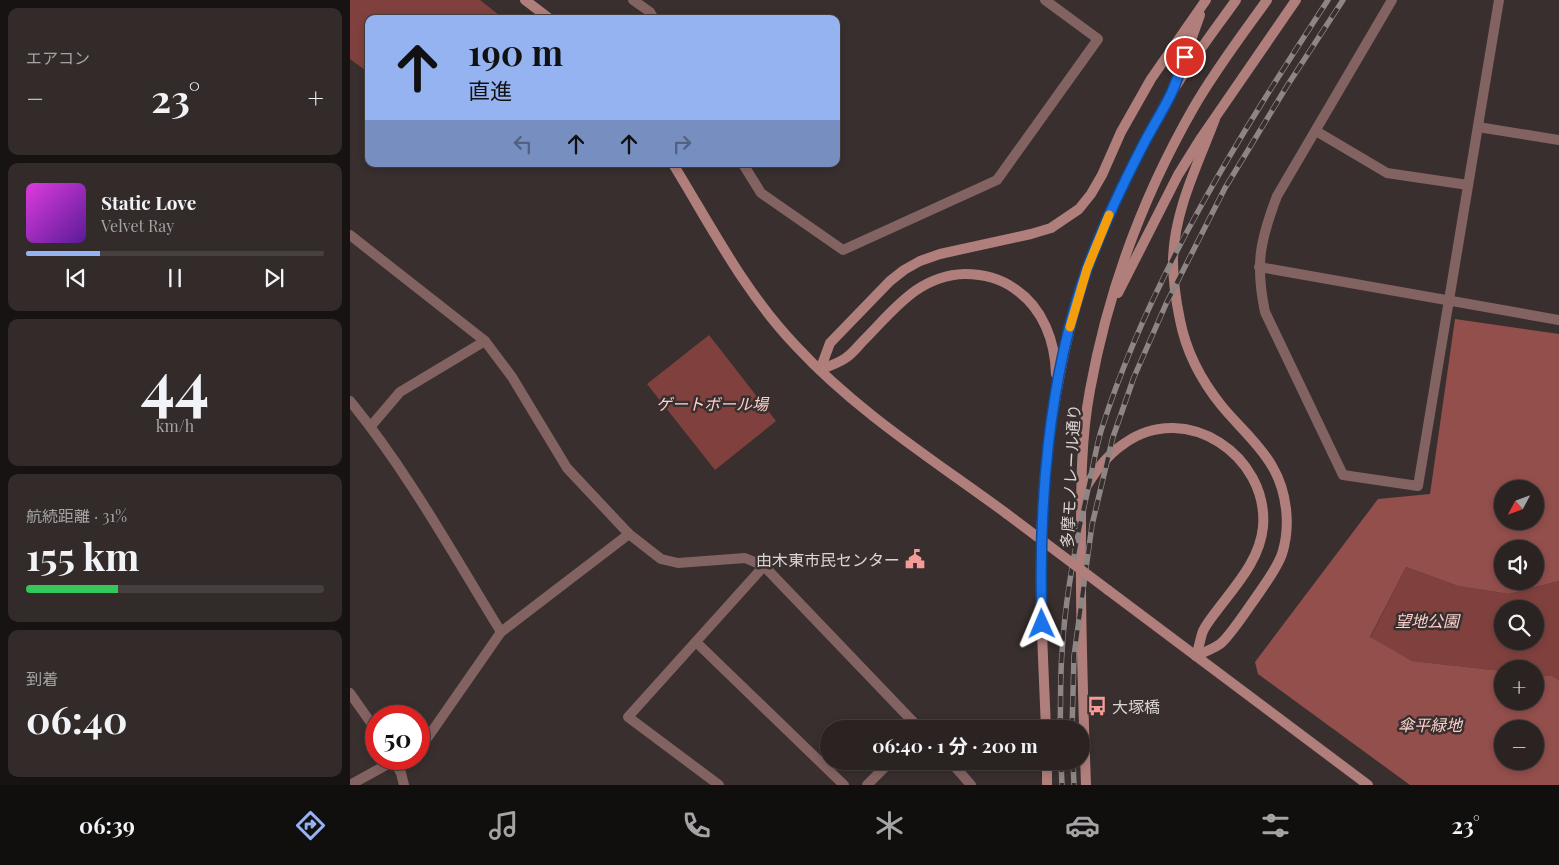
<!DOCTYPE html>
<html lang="ja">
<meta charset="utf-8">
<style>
body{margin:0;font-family:"Playfair Display","Noto Sans JP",serif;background:#322b2a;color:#f1f3f6;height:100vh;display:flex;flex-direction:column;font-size:19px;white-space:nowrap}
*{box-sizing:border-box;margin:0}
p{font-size:16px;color:#a5a4a5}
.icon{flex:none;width:28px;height:28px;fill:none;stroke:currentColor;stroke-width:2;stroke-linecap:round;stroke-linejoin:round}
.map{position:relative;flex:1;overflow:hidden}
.panel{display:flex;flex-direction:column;gap:8px;padding:8px;background:#171313;width:350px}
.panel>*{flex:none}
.guide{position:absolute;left:15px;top:15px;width:475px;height:152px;border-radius:10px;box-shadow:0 2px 8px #0003,0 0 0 1px #464040;background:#95b2f1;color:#111;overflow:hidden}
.needle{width:32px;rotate:229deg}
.tools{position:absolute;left:1144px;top:480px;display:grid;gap:10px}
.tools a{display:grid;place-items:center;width:50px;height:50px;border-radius:50%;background:#2a2322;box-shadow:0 2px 8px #0003,0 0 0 1px #464040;font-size:25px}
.speed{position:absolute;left:15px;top:705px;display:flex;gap:10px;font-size:25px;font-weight:700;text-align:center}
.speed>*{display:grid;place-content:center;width:65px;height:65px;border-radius:50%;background:#2a2322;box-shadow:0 2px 8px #0003,0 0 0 1px #464040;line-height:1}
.speed .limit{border:8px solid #d22;background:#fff;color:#111}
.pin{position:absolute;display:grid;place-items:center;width:42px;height:42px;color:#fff;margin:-21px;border:2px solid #fff;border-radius:50%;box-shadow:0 1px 5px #0007}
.me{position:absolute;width:55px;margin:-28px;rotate:359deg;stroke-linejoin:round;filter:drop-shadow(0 0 4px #0008)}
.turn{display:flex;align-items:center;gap:18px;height:105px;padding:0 20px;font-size:22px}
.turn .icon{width:65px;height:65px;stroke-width:2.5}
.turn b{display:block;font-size:35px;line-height:42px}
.lanes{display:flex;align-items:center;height:48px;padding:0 20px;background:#0003;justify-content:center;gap:25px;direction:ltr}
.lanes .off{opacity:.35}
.big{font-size:38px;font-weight:700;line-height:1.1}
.panel .card{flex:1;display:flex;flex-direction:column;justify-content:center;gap:8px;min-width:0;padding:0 18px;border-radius:10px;background:#322b2a}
.panel .dial{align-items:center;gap:0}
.dial b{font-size:65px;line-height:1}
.song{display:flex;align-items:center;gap:15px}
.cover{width:60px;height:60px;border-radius:8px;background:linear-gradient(135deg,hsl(300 70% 55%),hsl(270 70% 35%))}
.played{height:5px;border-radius:2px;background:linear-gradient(90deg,#95b2f1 25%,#464040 25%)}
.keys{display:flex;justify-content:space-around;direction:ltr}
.heat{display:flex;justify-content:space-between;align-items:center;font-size:28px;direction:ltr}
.charge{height:8px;border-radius:4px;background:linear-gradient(90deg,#34c759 31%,#464040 0)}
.trip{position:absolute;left:470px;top:720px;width:270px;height:50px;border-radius:25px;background:#2a2322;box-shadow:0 2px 8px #0003,0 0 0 1px #464040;font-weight:700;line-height:50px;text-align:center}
.tab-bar{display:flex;height:80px;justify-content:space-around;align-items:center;background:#110e0e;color:#a5a4a5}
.tab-bar .icon{width:35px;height:35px}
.tab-bar .current{color:#95b2f1}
.tab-bar b{font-size:22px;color:#f1f3f6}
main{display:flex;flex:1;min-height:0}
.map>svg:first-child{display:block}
.green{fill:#80413e;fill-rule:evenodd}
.forest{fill:#934f4c;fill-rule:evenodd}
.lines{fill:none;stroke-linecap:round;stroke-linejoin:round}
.lane{stroke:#836361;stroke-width:10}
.street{stroke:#836361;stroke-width:10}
.secondary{stroke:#b07e7b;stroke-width:10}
.rail-casing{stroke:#8d8685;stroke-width:5.5}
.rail{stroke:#382f2e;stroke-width:4;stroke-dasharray:11;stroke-linecap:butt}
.secondary-bridge{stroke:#b07e7b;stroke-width:10}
.route-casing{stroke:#114b97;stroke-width:12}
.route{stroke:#1a73e8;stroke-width:9}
.slow{stroke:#f59e0b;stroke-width:9}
.labels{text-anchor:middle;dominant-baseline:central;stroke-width:5;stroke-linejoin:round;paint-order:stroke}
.park-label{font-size:16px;font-style:italic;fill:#fbd0cd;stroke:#382f2e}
.street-label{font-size:16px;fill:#dad5d4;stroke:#382f2e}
.poi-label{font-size:16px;fill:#dad5d4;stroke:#382f2e;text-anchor:end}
</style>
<main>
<section class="panel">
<div class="card"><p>エアコン</p>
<div class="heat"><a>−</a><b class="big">23°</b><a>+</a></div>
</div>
<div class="card">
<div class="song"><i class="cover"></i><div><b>Static Love</b><p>Velvet Ray</p></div></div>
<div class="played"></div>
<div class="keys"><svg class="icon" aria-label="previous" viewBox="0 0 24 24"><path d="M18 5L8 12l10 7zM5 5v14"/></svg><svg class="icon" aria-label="pause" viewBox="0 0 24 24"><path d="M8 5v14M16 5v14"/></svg><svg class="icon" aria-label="next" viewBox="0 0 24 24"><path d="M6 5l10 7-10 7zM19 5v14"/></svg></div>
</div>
<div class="card dial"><b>44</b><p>km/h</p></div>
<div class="card"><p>航続距離 · 31%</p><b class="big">155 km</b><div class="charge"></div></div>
<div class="card"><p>到着</p><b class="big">06:40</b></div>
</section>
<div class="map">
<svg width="1209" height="785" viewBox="0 0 1209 785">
<rect width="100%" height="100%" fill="#382f2e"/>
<g class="green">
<path d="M 0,0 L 130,0 L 154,19 L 19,19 L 19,73 L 0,59 Z"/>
<path d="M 359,335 L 426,421 L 365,470 L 297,384 Z"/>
<path d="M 1056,567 L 1108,586 L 1159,594 L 1209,581 L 1209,680 L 1202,676 L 1185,675 L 1185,669 L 1152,669 L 1152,671 L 1062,661 L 1020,638 ZM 1152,609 L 1185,609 L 1185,641 L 1152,641 Z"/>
</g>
<path class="forest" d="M 1105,319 L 1209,334 L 1209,581 L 1159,594 L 1108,586 L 1056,567 L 1020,637 L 1062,661 L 1152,671 L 1152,701 L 1185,701 L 1185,675 L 1202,676 L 1209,680 L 1209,785 L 1060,785 L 908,674 L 905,662 L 1028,499 L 1080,494 ZM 1152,489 L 1185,489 L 1185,521 L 1152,521 ZM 1152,549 L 1185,549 L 1185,581 L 1152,581 ZM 1152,729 L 1185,729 L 1185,761 L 1152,761 Z"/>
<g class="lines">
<g class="lane">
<path d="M 283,0 L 300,12 L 304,19"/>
<path d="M 393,164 L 411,193 L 493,250 L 647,180 L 748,39 L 695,0"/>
<path d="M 151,632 L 279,534"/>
</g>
<g class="street">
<path d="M 1042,0 L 927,196 C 910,241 905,264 915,312 L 993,475 L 1068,486 L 1149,0"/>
<path d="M 1128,127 L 1209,140"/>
<path d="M 966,131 L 1037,173 L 1118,185"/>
<path d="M 0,235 L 135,341 L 162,377 L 217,468 L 279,534 L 311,559 L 328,563 L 395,558 L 414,566 L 570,729"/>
<path d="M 909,267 L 1209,320"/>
<path d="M 0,401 C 58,472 103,554 151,632 L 78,737 L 69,744"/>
<path d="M 21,426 L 50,392 L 135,341"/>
<path d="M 346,642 L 494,785"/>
<path d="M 0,693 L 26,730"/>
<path d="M 43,759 L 51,773 L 54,785"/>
<path d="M 600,761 L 621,785"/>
<path d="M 0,785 L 47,759"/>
<path d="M 369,785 L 278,717 L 414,566"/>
<path d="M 517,785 L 541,761"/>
</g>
<g class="secondary">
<path d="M 175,0 L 200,19"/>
<path d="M 827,79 L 850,15"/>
<path d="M 323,164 C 361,226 395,293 446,346 C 507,412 585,461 657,514"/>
<path d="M 768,293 L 828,175 L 851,138 L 946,0"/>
<path d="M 470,370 L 480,343 L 540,281 L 554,270 L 570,261 L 590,254 L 681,234 L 701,228 L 729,209 L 741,194 L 752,175 L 771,132 L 801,79 L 856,0"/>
<path d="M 470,370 C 478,366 490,363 497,357 C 503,353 508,346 513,341 C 543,311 568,275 615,274 C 633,274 650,278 665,289 C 693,308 705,341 706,374"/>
<path d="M 731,495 C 743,475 755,456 775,443 C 836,400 919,456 913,527 C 910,559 887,584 868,609 C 863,616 857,623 853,631 C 850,639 849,648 846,656"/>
<path d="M 758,590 L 1018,785"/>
<path d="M 846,656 C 854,652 863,649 870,644 C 879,638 901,604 909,593 C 917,581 927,568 932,554 C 941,526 937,491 922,466 C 909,443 887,425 871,405 C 851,380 836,351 830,320 C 826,301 823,280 823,260 C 824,211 848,164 865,119"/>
<path d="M 696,729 C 693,653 688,576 693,500 C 696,450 704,402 714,354 C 721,324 727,295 738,267 C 760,208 788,151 820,96 C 839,63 864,31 886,0"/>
<path d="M 697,761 L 697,785"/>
<path d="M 736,785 C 733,702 730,619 731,535 C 731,487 731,438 740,390 C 758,291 794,194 844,107 C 866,69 892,35 917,0"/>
</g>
<defs>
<g id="rail">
<path d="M 710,729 C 711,704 710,678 712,653 C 715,597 726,540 739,485 C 743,467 746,448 751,431 C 800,276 890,135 978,0"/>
<path d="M 722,729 L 724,656 L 742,525 L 763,437 L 784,377 L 816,304 L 875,188 L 937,86 L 993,0"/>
<path d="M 711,761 L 712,785"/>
<path d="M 723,761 L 724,785"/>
</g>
</defs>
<use href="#rail" class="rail-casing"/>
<use href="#rail" class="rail"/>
<path class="secondary-bridge" d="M 657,514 L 758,590"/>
</g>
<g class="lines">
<defs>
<path id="route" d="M 692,624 C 688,508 698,379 737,269 C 752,228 771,188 791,149 C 800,131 811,114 820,96 C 826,84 830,70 835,57"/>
</defs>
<use href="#route" class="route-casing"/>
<use href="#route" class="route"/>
<path class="slow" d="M 720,327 L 737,269 L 759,215"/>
</g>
<defs>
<symbol id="civic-bare" viewBox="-9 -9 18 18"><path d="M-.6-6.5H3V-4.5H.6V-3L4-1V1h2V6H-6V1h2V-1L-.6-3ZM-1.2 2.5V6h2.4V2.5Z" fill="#f59b97" stroke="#382f2e" stroke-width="2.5" paint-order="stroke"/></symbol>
<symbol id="bus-bare" viewBox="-9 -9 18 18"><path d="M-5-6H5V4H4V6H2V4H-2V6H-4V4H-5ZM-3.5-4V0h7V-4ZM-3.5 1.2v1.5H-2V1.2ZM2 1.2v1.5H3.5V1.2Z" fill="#f59b97" stroke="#382f2e" stroke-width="2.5" paint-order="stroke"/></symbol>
</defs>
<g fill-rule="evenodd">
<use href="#civic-bare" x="551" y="545" width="28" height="28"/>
<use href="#bus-bare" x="733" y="692" width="28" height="28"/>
</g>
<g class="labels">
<g class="park-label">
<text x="362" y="403">ゲートボール場</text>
<text x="1077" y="620">望地公園</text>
<text x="1080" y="724">傘平緑地</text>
</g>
<g class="street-label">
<text transform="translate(720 476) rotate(-87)">多摩モノレール通り</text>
</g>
<g class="poi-label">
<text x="550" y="559">由木東市民センター</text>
<text x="762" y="706" text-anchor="start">大塚橋</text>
</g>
</g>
</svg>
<div class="tools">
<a><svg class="needle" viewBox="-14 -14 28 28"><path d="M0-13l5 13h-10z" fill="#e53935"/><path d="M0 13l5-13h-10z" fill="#a5a4a5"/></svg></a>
<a><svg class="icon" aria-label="sound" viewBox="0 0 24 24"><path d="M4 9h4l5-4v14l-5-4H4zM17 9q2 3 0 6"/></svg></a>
<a><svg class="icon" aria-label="search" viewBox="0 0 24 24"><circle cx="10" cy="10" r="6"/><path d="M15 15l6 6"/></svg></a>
<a>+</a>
<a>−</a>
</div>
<div class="speed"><div class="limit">50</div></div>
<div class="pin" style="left:835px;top:57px;background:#d93025"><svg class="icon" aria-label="arrive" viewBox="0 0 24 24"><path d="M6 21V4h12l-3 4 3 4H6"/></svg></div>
<svg class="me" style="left:692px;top:624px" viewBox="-20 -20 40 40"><path d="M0-17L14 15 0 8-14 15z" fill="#1a73e8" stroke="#fff" stroke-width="4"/></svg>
<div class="trip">06:40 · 1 分 · 200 m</div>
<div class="guide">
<div class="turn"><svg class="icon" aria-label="ahead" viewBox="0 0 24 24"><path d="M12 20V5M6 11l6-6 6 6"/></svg><div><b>190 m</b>直進</div></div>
<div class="lanes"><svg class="icon off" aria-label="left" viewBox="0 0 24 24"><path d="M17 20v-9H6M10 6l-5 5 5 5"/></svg><svg class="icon" aria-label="ahead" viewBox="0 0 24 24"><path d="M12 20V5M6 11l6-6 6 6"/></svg><svg class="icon" aria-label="ahead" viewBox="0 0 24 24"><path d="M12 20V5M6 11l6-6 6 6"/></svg><svg class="icon off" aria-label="right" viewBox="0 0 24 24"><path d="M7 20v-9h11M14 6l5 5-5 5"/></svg></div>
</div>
</div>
</main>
<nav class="tab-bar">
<b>06:39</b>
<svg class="icon current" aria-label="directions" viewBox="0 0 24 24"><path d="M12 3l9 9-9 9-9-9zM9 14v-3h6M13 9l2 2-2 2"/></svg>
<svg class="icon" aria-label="music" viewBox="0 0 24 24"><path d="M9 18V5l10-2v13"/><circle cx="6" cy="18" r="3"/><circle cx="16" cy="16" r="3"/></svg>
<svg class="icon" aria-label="phone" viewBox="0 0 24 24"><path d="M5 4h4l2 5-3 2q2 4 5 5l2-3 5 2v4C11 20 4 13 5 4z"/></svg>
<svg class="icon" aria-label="climate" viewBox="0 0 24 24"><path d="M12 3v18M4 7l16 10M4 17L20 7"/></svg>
<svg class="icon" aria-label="car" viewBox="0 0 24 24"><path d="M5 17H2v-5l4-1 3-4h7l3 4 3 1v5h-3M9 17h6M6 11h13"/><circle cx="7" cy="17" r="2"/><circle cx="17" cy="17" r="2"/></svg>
<svg class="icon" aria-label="filters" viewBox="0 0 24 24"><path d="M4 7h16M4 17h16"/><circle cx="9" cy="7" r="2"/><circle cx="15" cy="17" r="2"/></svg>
<b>23°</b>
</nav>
